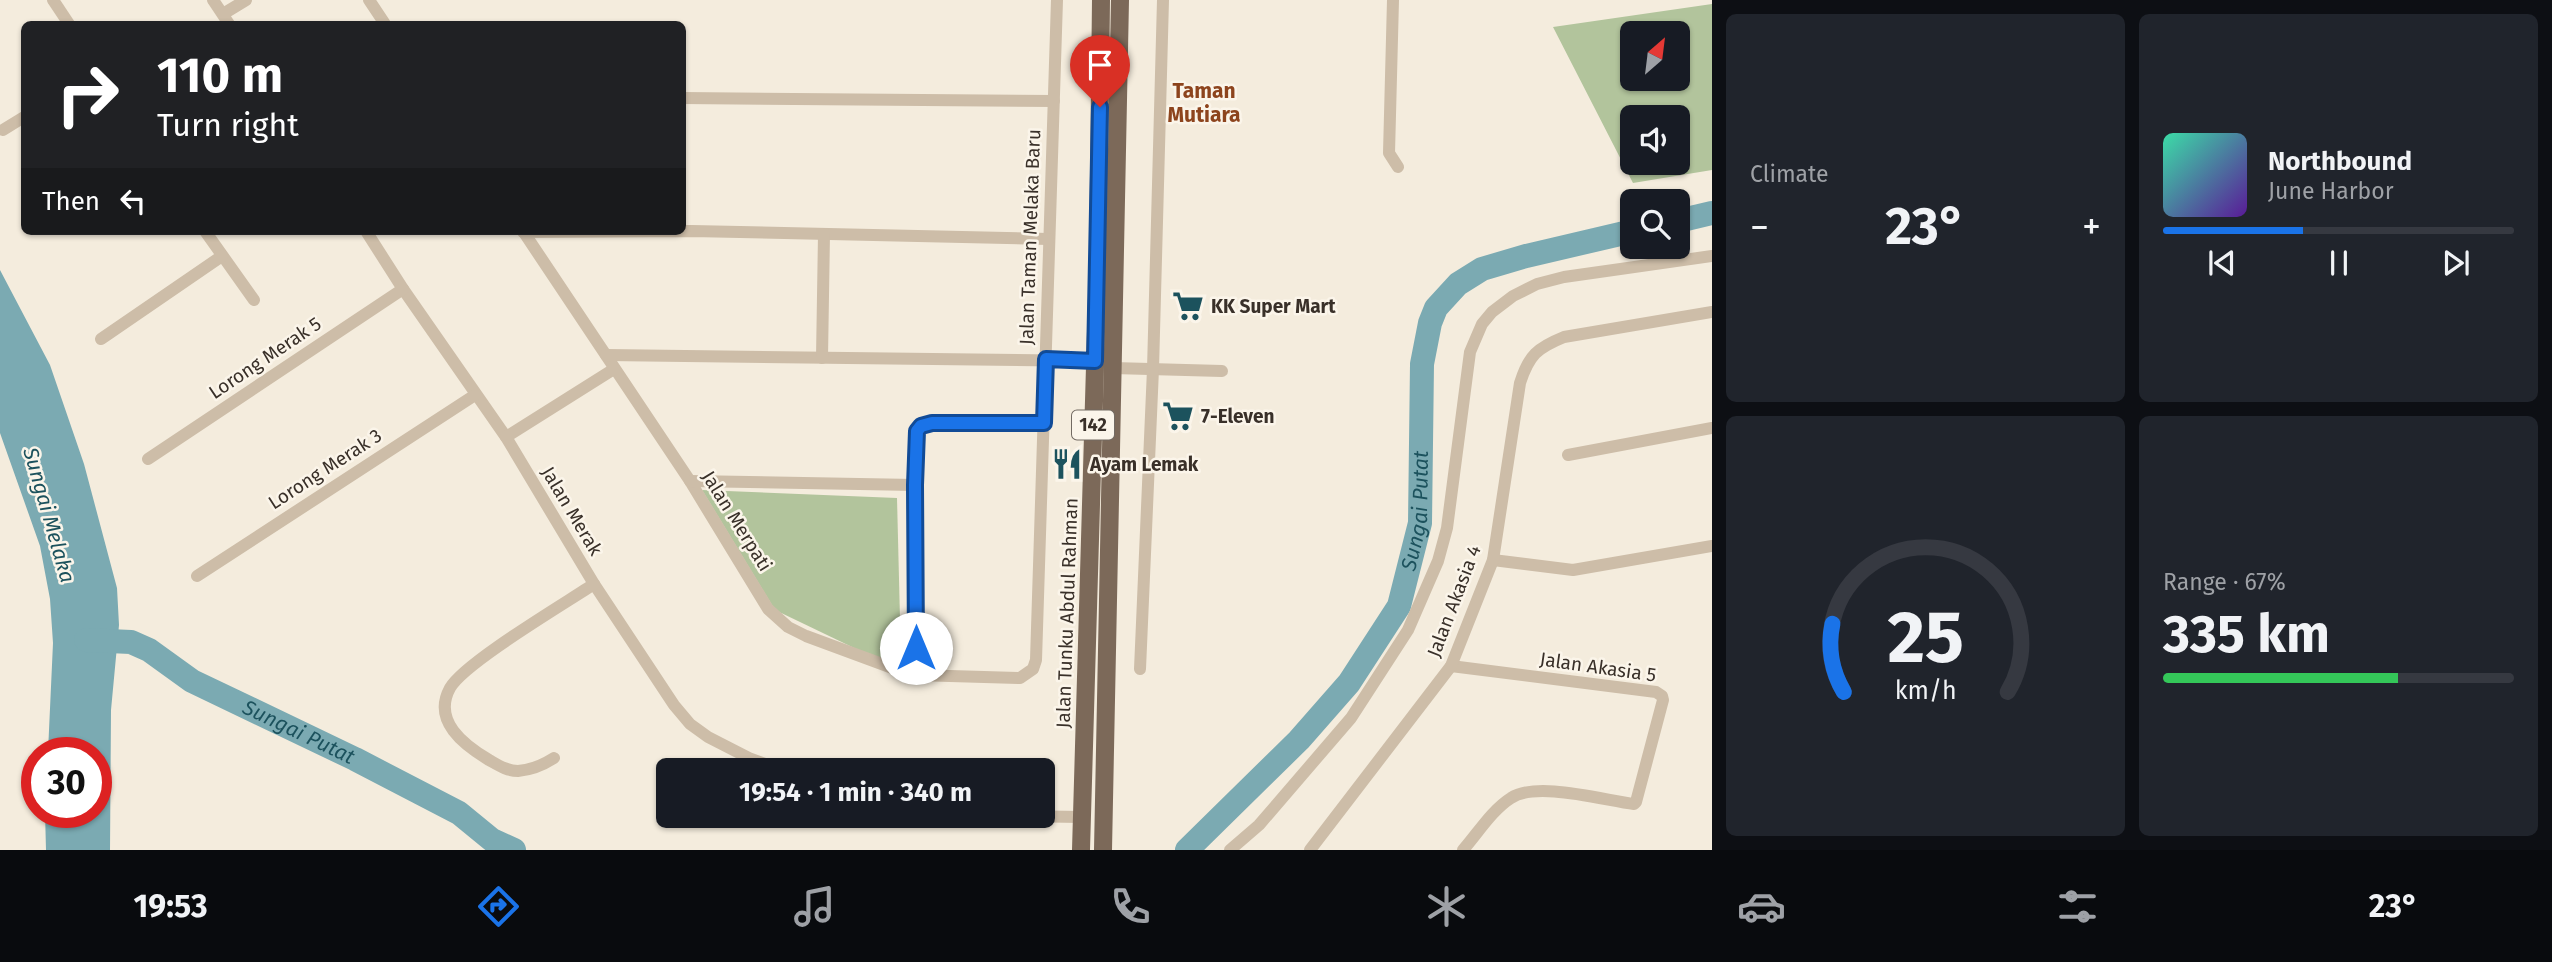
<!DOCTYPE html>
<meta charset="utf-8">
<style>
body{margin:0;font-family:"Fira Sans",sans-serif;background:#20242c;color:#f1f3f6;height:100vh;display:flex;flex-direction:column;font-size:26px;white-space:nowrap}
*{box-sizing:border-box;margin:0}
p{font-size:23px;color:#9ea1a6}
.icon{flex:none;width:38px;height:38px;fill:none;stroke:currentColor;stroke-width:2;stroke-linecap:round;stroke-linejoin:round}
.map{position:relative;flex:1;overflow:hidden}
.panel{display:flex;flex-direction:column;gap:14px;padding:14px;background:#0d0f14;width:840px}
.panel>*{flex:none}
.banner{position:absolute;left:21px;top:21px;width:665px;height:214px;border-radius:10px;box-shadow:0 2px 5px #0004;background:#202124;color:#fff;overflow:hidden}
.needle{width:46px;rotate:28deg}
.controls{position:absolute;left:1620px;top:21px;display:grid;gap:14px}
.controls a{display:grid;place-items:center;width:70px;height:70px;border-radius:10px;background:#171b24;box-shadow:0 2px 5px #0004;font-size:35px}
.speed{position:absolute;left:21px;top:737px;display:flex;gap:14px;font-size:35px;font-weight:700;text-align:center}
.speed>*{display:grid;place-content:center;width:91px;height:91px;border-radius:50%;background:#171b24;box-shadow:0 2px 5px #0004;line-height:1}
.speed .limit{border:10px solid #d22;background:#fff;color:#111}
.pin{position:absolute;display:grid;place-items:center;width:60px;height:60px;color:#fff;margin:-72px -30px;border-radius:50% 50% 50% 0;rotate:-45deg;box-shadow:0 0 7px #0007}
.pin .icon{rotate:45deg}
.me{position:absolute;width:77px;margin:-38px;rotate:0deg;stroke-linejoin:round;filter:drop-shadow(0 0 5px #0008)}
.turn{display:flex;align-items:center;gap:24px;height:147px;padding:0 21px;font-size:32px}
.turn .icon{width:91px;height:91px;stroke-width:2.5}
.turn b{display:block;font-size:49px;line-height:60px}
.then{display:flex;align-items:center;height:66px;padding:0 21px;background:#0003;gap:14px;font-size:26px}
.big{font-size:52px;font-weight:700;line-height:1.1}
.panel .card{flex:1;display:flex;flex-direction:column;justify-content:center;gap:10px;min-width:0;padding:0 24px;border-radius:10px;background:#20242c}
.panel .dial{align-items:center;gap:0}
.dial svg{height:182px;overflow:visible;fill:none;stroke:#363941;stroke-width:7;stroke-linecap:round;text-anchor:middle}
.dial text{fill:#f1f3f6;stroke:none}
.song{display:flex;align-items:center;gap:21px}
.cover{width:84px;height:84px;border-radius:10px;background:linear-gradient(135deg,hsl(160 70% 55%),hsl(270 70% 35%))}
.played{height:7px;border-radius:4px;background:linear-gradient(90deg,#1a73e8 40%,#363941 40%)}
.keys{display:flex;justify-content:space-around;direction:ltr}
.heat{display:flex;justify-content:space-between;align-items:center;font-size:38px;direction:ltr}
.charge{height:10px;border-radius:5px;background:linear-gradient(90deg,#34c759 67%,#363941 0)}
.panel .tiles{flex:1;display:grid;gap:14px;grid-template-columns:repeat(2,1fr)}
.trip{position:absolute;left:656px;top:758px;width:399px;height:70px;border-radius:10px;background:#171b24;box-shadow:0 2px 5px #0004;font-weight:700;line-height:70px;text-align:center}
.tabs{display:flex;height:112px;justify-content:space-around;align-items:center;background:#090b0e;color:#9ea1a6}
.tabs .icon{width:49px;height:49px}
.tabs .on{color:#1a73e8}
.tabs b{font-size:32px;color:#f1f3f6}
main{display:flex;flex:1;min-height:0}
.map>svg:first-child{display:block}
.green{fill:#b2c49c;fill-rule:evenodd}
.water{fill:#7baab2}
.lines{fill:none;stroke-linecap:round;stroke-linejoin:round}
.river{stroke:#7baab2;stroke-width:24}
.street{stroke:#cdbda8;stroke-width:12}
.primary{stroke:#7c6959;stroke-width:18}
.route-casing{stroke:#114b97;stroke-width:18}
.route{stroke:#1a73e8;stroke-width:12}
.labels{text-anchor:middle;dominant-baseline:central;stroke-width:5;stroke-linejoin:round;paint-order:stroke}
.shield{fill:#fbf5ea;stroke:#736b63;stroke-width:2}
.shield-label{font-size:18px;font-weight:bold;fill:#393029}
.street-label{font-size:19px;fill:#393029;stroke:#fbf5ea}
.poi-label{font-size:19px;font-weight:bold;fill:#393029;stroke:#fbf5ea;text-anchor:start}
.neighbourhood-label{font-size:21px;font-weight:bold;fill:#8d441d;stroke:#fbf5ea}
.water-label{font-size:21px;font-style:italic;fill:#1c525d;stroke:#fbf5ea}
</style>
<main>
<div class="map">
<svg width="1712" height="850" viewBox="0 0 1712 850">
<rect width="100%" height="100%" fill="#f4ecdd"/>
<g class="green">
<path d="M 1712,4 L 1712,170 L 1633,183 L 1553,27 ZM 1633,33 L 1678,33 L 1678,79 L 1633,79 ZM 1633,117 L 1678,117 L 1678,163 L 1633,163 Z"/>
<path d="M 702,490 L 897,498 L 901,660 L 877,659 L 775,610 Z"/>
</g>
<path class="water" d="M 0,270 L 50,365 L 84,464 L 117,588 L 119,625 L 111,710 L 110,850 L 46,850 L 45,812 L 96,812 L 96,752 L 48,752 L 53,643 L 50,599 L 40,546 L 0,433 Z"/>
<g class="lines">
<g class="river">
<path d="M 1678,221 L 1712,213"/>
<path id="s1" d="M 86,640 L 131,642 L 149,650 L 192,681 L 355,759 L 459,813 L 492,840 L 514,850"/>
<path id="s2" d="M 1187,850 L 1299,740 L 1349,683 L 1399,606 L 1420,523 L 1422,364 L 1430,323 L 1436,308 L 1458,284 L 1482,269 L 1526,256 L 1633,231"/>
</g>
<g class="street">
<path d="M 53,0 L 69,24"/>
<path d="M 213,0 L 229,24"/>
<path d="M 369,0 L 385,24"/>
<path d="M 1393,0 L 1389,153 L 1398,167"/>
<path d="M 223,14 L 246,0"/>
<path d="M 682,98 L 1054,101"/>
<path d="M 3,130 L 24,117"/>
<path d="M 205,231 L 254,300"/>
<path d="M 366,231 L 403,289 L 506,437 L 594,584 L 674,705 L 690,724 L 708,737 L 749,758 L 781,770"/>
<path d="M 523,231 L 690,481 L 768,609 L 788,627 L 806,636 L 898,670 L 916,675 L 1020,678 L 1033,669 L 1036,660 L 1057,0"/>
<path d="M 523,232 L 692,231 L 1049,239"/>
<path d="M 101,339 L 222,256"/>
<path d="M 606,355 L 1095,361"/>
<path d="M 822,358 L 824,234"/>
<path d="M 1113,368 L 1222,371"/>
<path d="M 506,437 L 614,369"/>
<path d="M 1568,455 L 1712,428"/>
<path d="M 148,459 L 403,289"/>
<path d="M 690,481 L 915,485"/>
<path d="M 1493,560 L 1573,570 L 1712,546"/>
<path d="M 197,576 L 475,395"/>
<path d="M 1451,666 L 1656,692 L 1662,696 L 1663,700 L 1636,802 L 1634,804 C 1603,800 1536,781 1511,798 C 1492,810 1478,833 1463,850"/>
<path d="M 1140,669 L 1153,369 L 1163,0"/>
<path d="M 916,675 L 915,485 L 917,431 L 925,423 L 1044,423"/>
<path d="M 554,758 C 543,765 531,770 518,771 C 507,771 498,765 489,760 C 464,745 432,721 450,688 C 464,663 564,604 594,584"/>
<path d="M 1011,816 L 1081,817"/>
<path d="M 1230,850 L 1259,825 L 1351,718 L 1408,630 L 1438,561 L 1447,528 L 1470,352 L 1482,324 L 1492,312 L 1513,296 L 1537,284 L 1564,277 L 1712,256"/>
<path d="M 1310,850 L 1451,666 L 1493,560 L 1520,383 C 1529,355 1537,348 1564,337 L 1712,312"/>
</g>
<g class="primary">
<path d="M 1081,850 L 1098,263 L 1101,0"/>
<path d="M 1103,850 L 1120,0"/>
</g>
</g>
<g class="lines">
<defs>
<path id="route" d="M 916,648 L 915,485 L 917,431 L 921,426 L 932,423 L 1044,423 L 1046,359 L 1095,361 L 1100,107"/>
</defs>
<use href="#route" class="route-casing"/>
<use href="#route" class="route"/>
</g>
<defs>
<symbol id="supermarket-bare" viewBox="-9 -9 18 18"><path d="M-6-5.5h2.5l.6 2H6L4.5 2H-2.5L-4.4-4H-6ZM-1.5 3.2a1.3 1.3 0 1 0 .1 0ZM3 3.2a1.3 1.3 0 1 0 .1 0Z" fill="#1c525d" stroke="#fbf5ea" stroke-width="2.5" paint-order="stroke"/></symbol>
<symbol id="restaurant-bare" viewBox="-9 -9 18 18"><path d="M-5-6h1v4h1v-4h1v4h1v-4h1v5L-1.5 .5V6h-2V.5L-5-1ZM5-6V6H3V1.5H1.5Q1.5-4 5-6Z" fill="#1c525d" stroke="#fbf5ea" stroke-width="2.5" paint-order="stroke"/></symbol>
</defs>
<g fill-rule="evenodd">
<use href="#supermarket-bare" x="1166" y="284" width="44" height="44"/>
<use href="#supermarket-bare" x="1156" y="394" width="44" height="44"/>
<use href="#restaurant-bare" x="1045" y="442" width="44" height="44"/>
</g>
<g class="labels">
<rect class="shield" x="1072" y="410.5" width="42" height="29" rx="5"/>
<g class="shield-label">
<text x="1093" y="425">142</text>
</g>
<g class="street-label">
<text transform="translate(1030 237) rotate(-88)">Jalan Taman Melaka Baru</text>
<text transform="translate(265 358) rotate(-34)">Lorong Merak 5</text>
<text transform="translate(325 469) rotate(-33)">Lorong Merak 3</text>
<text transform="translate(572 511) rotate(59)">Jalan Merak</text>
<text transform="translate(737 521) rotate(58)">Jalan Merpati</text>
<text transform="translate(1454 601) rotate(-69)">Jalan Akasia 4</text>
<text transform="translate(1067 613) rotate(-88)">Jalan Tunku Abdul Rahman</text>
<text transform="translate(1598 667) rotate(8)">Jalan Akasia 5</text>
</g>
<g class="poi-label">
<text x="1211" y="306">KK Super Mart</text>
<text x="1201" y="416">7-Eleven</text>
<text x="1090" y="464">Ayam Lemak</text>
</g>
<g class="neighbourhood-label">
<text x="1204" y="91">Taman<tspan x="1204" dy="24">Mutiara</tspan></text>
</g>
<g class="water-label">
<text stroke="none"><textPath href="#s2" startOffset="422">Sungai Putat</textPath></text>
<text transform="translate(49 515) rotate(74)">Sungai Melaka</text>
<text stroke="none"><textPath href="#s1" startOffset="236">Sungai Putat</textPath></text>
</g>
</g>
</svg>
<div class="controls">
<a><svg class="needle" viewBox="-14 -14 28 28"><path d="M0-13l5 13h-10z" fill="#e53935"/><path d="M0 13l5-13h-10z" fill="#9ea1a6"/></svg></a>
<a><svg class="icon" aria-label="sound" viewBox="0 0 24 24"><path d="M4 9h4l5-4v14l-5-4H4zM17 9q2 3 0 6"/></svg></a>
<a><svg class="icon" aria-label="search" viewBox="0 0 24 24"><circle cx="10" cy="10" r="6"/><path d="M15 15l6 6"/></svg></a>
</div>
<div class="speed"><div class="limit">30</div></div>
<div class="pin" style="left:1100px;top:107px;background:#d93025"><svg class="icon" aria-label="arrive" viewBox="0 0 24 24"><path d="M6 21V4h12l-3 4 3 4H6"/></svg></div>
<svg class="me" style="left:916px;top:648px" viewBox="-20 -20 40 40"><circle r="19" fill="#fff"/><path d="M0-13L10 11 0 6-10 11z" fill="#1a73e8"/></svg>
<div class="trip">19:54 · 1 min · 340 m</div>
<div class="banner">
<div class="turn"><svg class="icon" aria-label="right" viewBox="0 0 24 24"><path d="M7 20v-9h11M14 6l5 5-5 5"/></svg><div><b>110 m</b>Turn right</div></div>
<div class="then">Then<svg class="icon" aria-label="left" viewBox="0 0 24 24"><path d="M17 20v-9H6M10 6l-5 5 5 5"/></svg></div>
</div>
</div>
<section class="panel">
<div class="tiles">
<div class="card"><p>Climate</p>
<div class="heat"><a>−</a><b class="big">23°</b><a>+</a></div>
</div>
<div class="card">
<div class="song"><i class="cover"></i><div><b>Northbound</b><p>June Harbor</p></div></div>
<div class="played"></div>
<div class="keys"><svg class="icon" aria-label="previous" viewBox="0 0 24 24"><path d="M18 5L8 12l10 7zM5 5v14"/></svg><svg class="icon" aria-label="pause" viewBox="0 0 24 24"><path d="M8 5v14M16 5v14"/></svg><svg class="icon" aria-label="next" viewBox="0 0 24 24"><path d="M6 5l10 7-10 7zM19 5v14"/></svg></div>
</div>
<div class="card dial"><svg viewBox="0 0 100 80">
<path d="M14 69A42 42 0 1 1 86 69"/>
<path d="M14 69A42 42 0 0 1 9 39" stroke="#1a73e8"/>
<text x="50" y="56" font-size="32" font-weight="700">25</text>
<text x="50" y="72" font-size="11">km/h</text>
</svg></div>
<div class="card"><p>Range · 67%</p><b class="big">335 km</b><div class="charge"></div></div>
</div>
</section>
</main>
<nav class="tabs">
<b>19:53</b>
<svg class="icon on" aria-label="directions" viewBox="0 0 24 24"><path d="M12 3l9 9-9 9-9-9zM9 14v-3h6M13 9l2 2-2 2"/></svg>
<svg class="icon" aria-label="music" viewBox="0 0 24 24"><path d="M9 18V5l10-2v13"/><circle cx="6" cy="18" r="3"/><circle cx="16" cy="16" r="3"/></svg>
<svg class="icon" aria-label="phone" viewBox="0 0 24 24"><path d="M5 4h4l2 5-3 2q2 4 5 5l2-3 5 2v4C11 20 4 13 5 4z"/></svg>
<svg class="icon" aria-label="climate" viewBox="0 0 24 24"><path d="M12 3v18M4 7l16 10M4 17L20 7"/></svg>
<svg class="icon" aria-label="car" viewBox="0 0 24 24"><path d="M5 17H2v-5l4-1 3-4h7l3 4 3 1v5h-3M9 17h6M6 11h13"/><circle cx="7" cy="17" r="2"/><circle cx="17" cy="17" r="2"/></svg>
<svg class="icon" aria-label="filters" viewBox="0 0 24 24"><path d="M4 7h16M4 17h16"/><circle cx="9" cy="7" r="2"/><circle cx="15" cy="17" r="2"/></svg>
<b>23°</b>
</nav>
